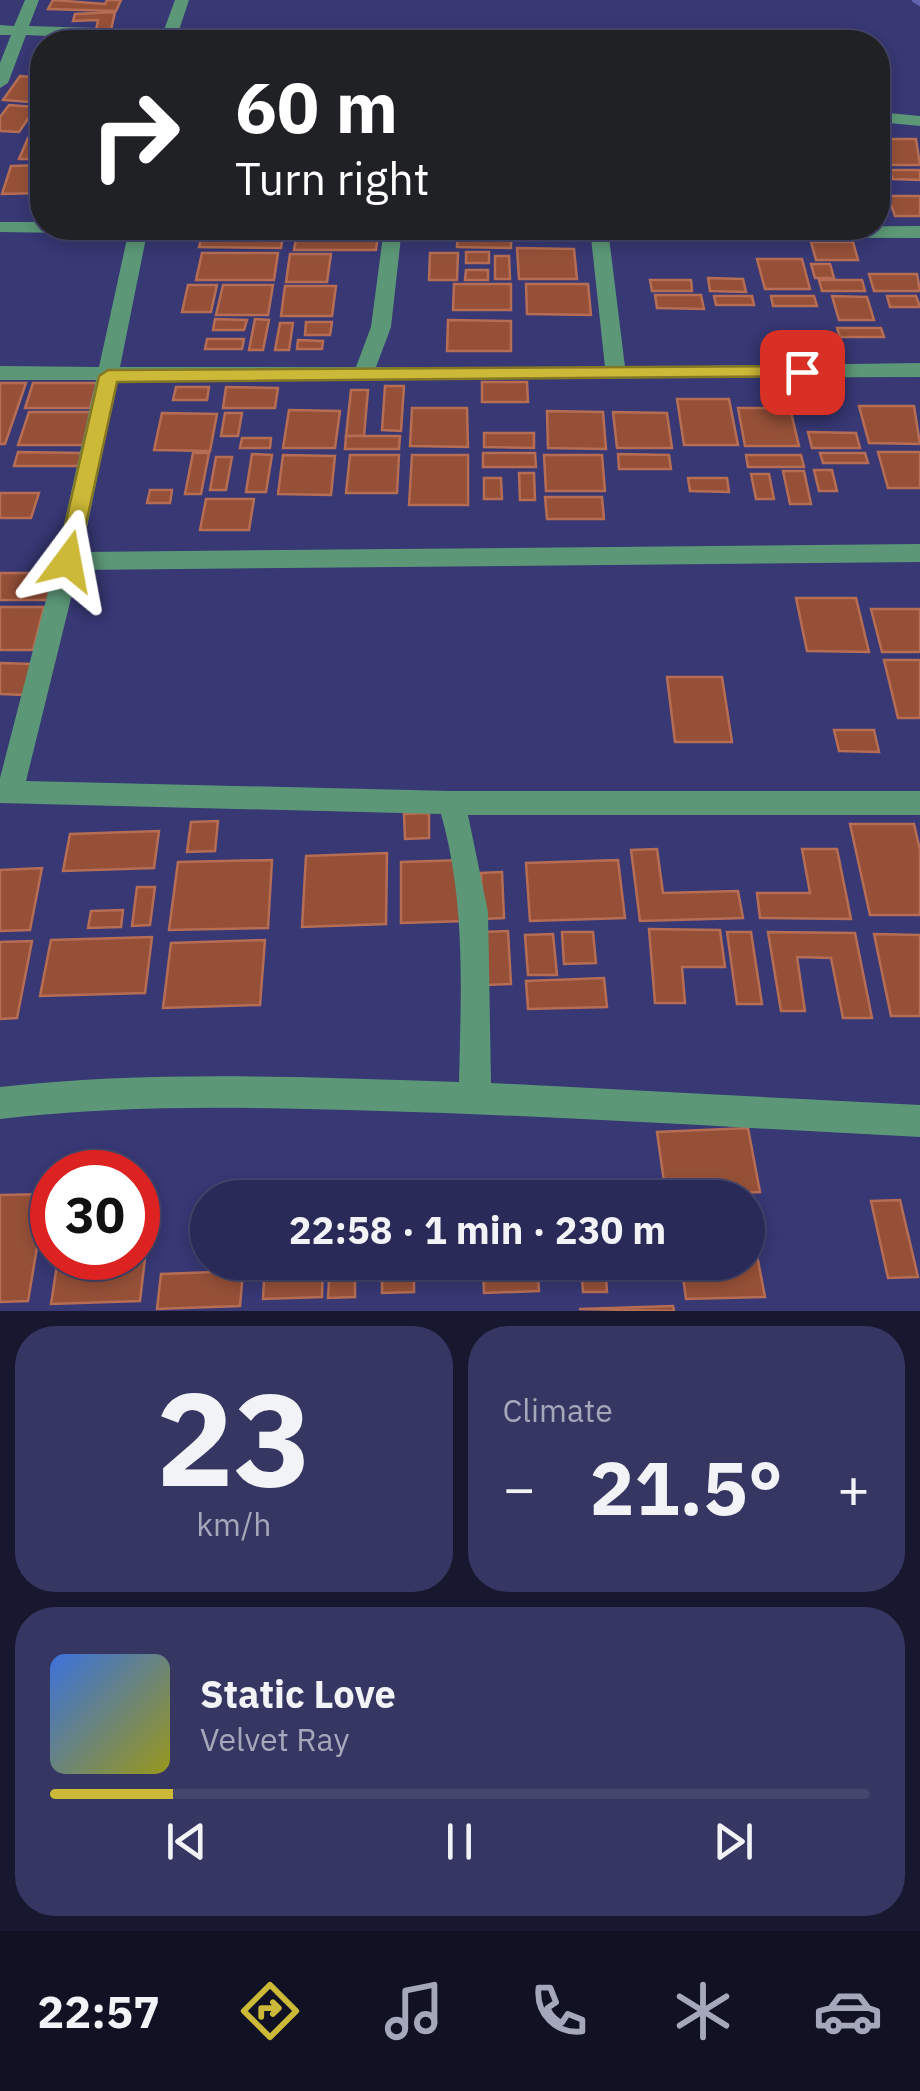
<!DOCTYPE html>
<meta charset="utf-8">
<style>
body{margin:0;font-family:"IBM Plex Sans",sans-serif;background:#353661;color:#f1f3f6;height:100vh;display:flex;flex-direction:column;font-size:38px;white-space:nowrap}
*{box-sizing:border-box;margin:0}
p{font-size:32px;color:#a5a7ba}
.icon{flex:none;width:55px;height:55px;fill:none;stroke:currentColor;stroke-width:2;stroke-linecap:round;stroke-linejoin:round}
.map{position:relative;height:1311px;overflow:hidden}
.panel{display:flex;flex-direction:column;gap:15px;padding:15px;background:#171730;flex:1}
.panel>*{flex:none}
.top-card{position:absolute;left:30px;top:30px;width:860px;height:210px;border-radius:40px;box-shadow:0 5px 15px #0003,0 0 0 2px #45466d;background:#202124;color:#fff;overflow:hidden}
.speed{position:absolute;left:30px;top:1150px;display:flex;gap:20px;font-size:50px;font-weight:700;text-align:center}
.speed>*{display:grid;place-content:center;width:130px;height:130px;border-radius:50%;background:#292a57;box-shadow:0 5px 15px #0003,0 0 0 2px #45466d;line-height:1}
.speed .limit{border:15px solid #d22;background:#fff;color:#111}
.pin{position:absolute;display:grid;place-items:center;width:85px;height:85px;color:#fff;margin:-42px;border-radius:20px;box-shadow:0 5px 15px #0006}
.me{position:absolute;width:110px;margin:-55px;rotate:13deg;stroke-linejoin:round;filter:drop-shadow(0 0 8px #0008)}
.turn{display:flex;align-items:center;gap:35px;height:210px;padding:0 40px;font-size:45px}
.turn .icon{width:130px;height:130px;stroke-width:2.5}
.turn b{display:block;font-size:70px;line-height:85px}
.big{font-size:75px;font-weight:700;line-height:1.1}
.panel .tile{flex:1;display:flex;flex-direction:column;justify-content:center;gap:15px;min-width:0;padding:0 35px;border-radius:40px;background:#353661}
.panel .dial{align-items:center;gap:0}
.dial b{font-size:130px;line-height:1}
.song{display:flex;align-items:center;gap:30px}
.cover{width:120px;height:120px;border-radius:15px;background:linear-gradient(135deg,hsl(220 70% 55%),hsl(60 70% 35%))}
.played{height:10px;border-radius:5px;background:linear-gradient(90deg,#cdb938 15%,#45466d 15%)}
.keys{display:flex;justify-content:space-around;direction:ltr}
.heat{display:flex;justify-content:space-between;align-items:center;font-size:55px;direction:ltr}
.panel .tiles{flex:1;display:grid;gap:15px;grid-template-columns:1fr 1fr}
.tile:last-child{grid-column:span 2}
.trip{position:absolute;left:190px;top:1180px;width:575px;height:100px;border-radius:50px;background:#292a57;box-shadow:0 5px 15px #0003,0 0 0 2px #45466d;font-weight:700;line-height:100px;text-align:center}
.tab-bar{display:flex;height:160px;justify-content:space-around;align-items:center;background:#101123;color:#a5a7ba}
.tab-bar .icon{width:70px;height:70px}
.tab-bar .active{color:#cdb938}
.tab-bar b{font-size:45px;color:#f1f3f6}
.map>svg:first-child{display:block}
.lines{fill:none;stroke-linecap:round;stroke-linejoin:round}
.stream{stroke:#6265b0;stroke-width:6}
.building{fill:#965038;stroke:#b66d54;stroke-width:2.5}
.minor{fill:#5c9878;fill-rule:evenodd}
.route{fill:#cdb938;stroke:#857824;stroke-width:2.5}
</style>
<div class="map">
<svg width="920" height="1311" viewBox="0 0 920 1311">
<rect width="100%" height="100%" fill="#373874"/>
<g class="lines">
<path class="stream" d="M 915,0 L 920,3"/>
</g>
<g class="building">
<path d="M 53,0 L 105,4 L 107,0 L 121,0 L 116,11 L 48,9 Z"/>
<path d="M 115,12 L 111,30 L 96,31 L 98,20 L 73,21 L 75,14 Z"/>
<path d="M 285,34 L 322,34 L 321,42 L 284,42 Z"/>
<path d="M 350,34 L 382,34 L 381,42 L 349,42 Z"/>
<path d="M 20,76 L 42,78 L 42,103 L 3,100 Z"/>
<path d="M 9,105 L 36,107 L 19,132 L 0,131 L 0,117 Z"/>
<path d="M 28,138 L 42,138 L 42,159 L 19,159 Z"/>
<path d="M 878,139 L 916,139 L 920,165 L 885,165 Z"/>
<path d="M 42,165 L 42,193 L 2,194 L 11,166 Z"/>
<path d="M 889,170 L 920,170 L 920,180 L 893,179 Z"/>
<path d="M 888,196 L 920,196 L 920,216 L 895,216 Z"/>
<path d="M 204,228 L 284,228 L 281,248 L 199,247 Z"/>
<path d="M 298,228 L 379,228 L 376,250 L 294,250 Z"/>
<path d="M 458,228 L 511,228 L 511,248 L 457,247 Z"/>
<path d="M 521,228 L 571,228 L 571,235 L 522,235 Z"/>
<path d="M 811,242 L 853,242 L 858,260 L 816,260 Z"/>
<path d="M 517,248 L 574,249 L 577,279 L 519,279 Z"/>
<rect x="466" y="252" width="23" height="11"/>
<path d="M 202,253 L 278,253 L 274,280 L 196,280 Z"/>
<path d="M 430,253 L 458,253 L 457,280 L 429,280 Z"/>
<path d="M 290,254 L 331,254 L 327,282 L 286,282 Z"/>
<path d="M 495,256 L 509,256 L 510,279 L 495,279 Z"/>
<path d="M 757,259 L 802,259 L 810,289 L 765,289 Z"/>
<path d="M 811,264 L 830,264 L 834,278 L 815,278 Z"/>
<path d="M 466,270 L 488,270 L 488,280 L 465,280 Z"/>
<path d="M 869,274 L 917,274 L 920,291 L 874,291 Z"/>
<path d="M 708,278 L 743,279 L 746,292 L 710,291 Z"/>
<path d="M 650,280 L 691,280 L 692,291 L 652,291 Z"/>
<path d="M 819,280 L 862,280 L 865,291 L 822,291 Z"/>
<path d="M 454,284 L 511,284 L 511,310 L 453,310 Z"/>
<path d="M 526,284 L 588,284 L 591,315 L 527,314 Z"/>
<path d="M 188,285 L 217,285 L 211,312 L 182,312 Z"/>
<path d="M 223,285 L 273,285 L 268,315 L 216,315 Z"/>
<path d="M 285,286 L 336,286 L 332,316 L 281,316 Z"/>
<path d="M 655,295 L 701,295 L 704,309 L 657,308 Z"/>
<path d="M 714,296 L 752,296 L 754,305 L 716,305 Z"/>
<path d="M 771,296 L 814,296 L 817,306 L 773,306 Z"/>
<path d="M 832,296 L 867,297 L 874,320 L 839,320 Z"/>
<path d="M 887,296 L 916,296 L 920,307 L 890,307 Z"/>
<path d="M 215,319 L 247,320 L 244,330 L 213,330 Z"/>
<path d="M 255,319 L 269,320 L 263,350 L 249,350 Z"/>
<path d="M 448,320 L 511,321 L 511,351 L 447,351 Z"/>
<path d="M 306,322 L 332,322 L 330,335 L 305,335 Z"/>
<path d="M 280,323 L 293,323 L 289,350 L 275,350 Z"/>
<path d="M 837,328 L 881,328 L 884,337 L 840,337 Z"/>
<path d="M 207,339 L 244,339 L 242,349 L 205,349 Z"/>
<path d="M 298,340 L 323,341 L 322,349 L 297,349 Z"/>
<path d="M 482,382 L 527,382 L 528,402 L 482,402 Z"/>
<path d="M 0,383 L 26,383 L 5,444 L 0,444 Z"/>
<path d="M 33,383 L 97,383 L 90,408 L 25,408 Z"/>
<path d="M 385,386 L 404,386 L 401,431 L 382,430 Z"/>
<path d="M 176,387 L 209,387 L 207,400 L 173,400 Z"/>
<path d="M 226,387 L 278,388 L 275,408 L 223,408 Z"/>
<path d="M 351,390 L 368,390 L 364,436 L 346,436 Z"/>
<path d="M 677,399 L 729,399 L 738,445 L 684,445 Z"/>
<path d="M 859,406 L 914,406 L 920,444 L 869,443 Z"/>
<path d="M 412,408 L 467,408 L 468,447 L 410,446 Z"/>
<path d="M 738,408 L 790,408 L 799,446 L 745,446 Z"/>
<path d="M 289,410 L 340,411 L 335,448 L 283,448 Z"/>
<path d="M 547,411 L 603,412 L 606,449 L 548,448 Z"/>
<path d="M 29,412 L 94,412 L 84,445 L 18,445 Z"/>
<path d="M 613,412 L 667,413 L 672,448 L 617,448 Z"/>
<path d="M 162,413 L 217,414 L 210,451 L 154,450 Z"/>
<path d="M 225,413 L 242,413 L 238,436 L 221,436 Z"/>
<path d="M 808,432 L 856,433 L 860,448 L 812,448 Z"/>
<path d="M 484,433 L 534,433 L 534,448 L 484,447 Z"/>
<path d="M 346,436 L 400,436 L 399,449 L 345,449 Z"/>
<path d="M 242,438 L 271,438 L 270,448 L 240,448 Z"/>
<path d="M 18,452 L 82,453 L 78,466 L 14,466 Z"/>
<path d="M 878,452 L 920,452 L 920,488 L 888,488 Z"/>
<path d="M 193,453 L 209,453 L 201,494 L 185,494 Z"/>
<path d="M 483,453 L 535,453 L 536,467 L 483,467 Z"/>
<path d="M 820,453 L 865,453 L 868,463 L 823,463 Z"/>
<path d="M 252,454 L 272,455 L 266,492 L 246,492 Z"/>
<path d="M 618,454 L 669,455 L 671,469 L 619,469 Z"/>
<path d="M 283,455 L 335,456 L 331,495 L 278,494 Z"/>
<path d="M 350,455 L 399,455 L 397,493 L 346,493 Z"/>
<path d="M 412,455 L 468,455 L 468,505 L 409,505 Z"/>
<path d="M 544,455 L 602,455 L 605,491 L 546,491 Z"/>
<path d="M 746,455 L 801,455 L 804,467 L 748,467 Z"/>
<path d="M 216,457 L 232,457 L 226,490 L 210,490 Z"/>
<path d="M 814,470 L 832,470 L 837,491 L 819,491 Z"/>
<path d="M 783,471 L 804,471 L 811,504 L 790,504 Z"/>
<path d="M 519,473 L 534,473 L 535,500 L 520,500 Z"/>
<path d="M 751,474 L 769,474 L 774,499 L 756,499 Z"/>
<path d="M 484,478 L 501,478 L 502,499 L 484,499 Z"/>
<path d="M 688,478 L 727,478 L 729,492 L 690,491 Z"/>
<path d="M 150,490 L 172,490 L 170,503 L 147,503 Z"/>
<path d="M 0,493 L 39,493 L 31,518 L 0,518 Z"/>
<path d="M 545,497 L 602,497 L 604,519 L 547,519 Z"/>
<path d="M 206,499 L 254,499 L 249,530 L 200,530 Z"/>
<path d="M 0,573 L 57,573 L 49,600 L 0,600 Z"/>
<path d="M 796,598 L 856,598 L 869,652 L 807,651 Z"/>
<path d="M 0,607 L 44,607 L 33,650 L 0,650 Z"/>
<path d="M 871,609 L 920,609 L 920,652 L 882,652 Z"/>
<path d="M 884,660 L 920,660 L 920,718 L 898,718 Z"/>
<path d="M 0,663 L 32,664 L 24,695 L 0,694 Z"/>
<path d="M 667,677 L 722,677 L 732,742 L 675,742 Z"/>
<path d="M 834,730 L 874,730 L 879,752 L 839,751 Z"/>
<path d="M 429,813 L 429,838 L 405,839 L 404,814 Z"/>
<path d="M 218,821 L 215,851 L 187,852 L 191,822 Z"/>
<path d="M 850,824 L 914,824 L 920,850 L 920,915 L 870,915 Z"/>
<path d="M 159,831 L 154,868 L 63,871 L 70,834 Z"/>
<path d="M 657,849 L 663,893 L 738,891 L 743,918 L 640,921 L 631,850 Z"/>
<path d="M 802,849 L 837,849 L 851,919 L 760,918 L 757,893 L 810,893 Z"/>
<path d="M 387,853 L 386,924 L 302,927 L 306,856 Z"/>
<path d="M 272,860 L 268,928 L 169,930 L 178,862 Z"/>
<path d="M 464,860 L 467,921 L 401,923 L 401,862 Z"/>
<path d="M 618,860 L 625,918 L 530,921 L 526,863 Z"/>
<path d="M 42,868 L 30,930 L 0,931 L 0,870 Z"/>
<path d="M 502,872 L 504,918 L 483,919 L 481,873 Z"/>
<path d="M 137,887 L 155,887 L 150,925 L 132,926 Z"/>
<path d="M 123,910 L 121,927 L 88,928 L 91,911 Z"/>
<path d="M 649,929 L 720,930 L 725,967 L 682,967 L 685,1003 L 655,1003 Z"/>
<path d="M 508,931 L 511,984 L 486,985 L 483,932 Z"/>
<path d="M 562,932 L 593,932 L 596,963 L 564,964 Z"/>
<path d="M 727,932 L 751,932 L 762,1004 L 737,1004 Z"/>
<path d="M 768,932 L 855,933 L 872,1018 L 843,1018 L 831,958 L 797,957 L 805,1011 L 781,1011 Z"/>
<path d="M 553,934 L 557,975 L 528,975 L 525,935 Z"/>
<path d="M 874,934 L 920,935 L 920,1016 L 891,1016 Z"/>
<path d="M 152,937 L 145,993 L 40,996 L 51,940 Z"/>
<path d="M 265,940 L 260,1005 L 163,1008 L 171,943 Z"/>
<path d="M 32,941 L 17,1018 L 0,1019 L 0,942 Z"/>
<path d="M 604,978 L 607,1007 L 528,1009 L 526,981 Z"/>
<path d="M 748,1128 L 760,1192 L 666,1196 L 657,1132 Z"/>
<path d="M 153,1190 L 140,1301 L 51,1304 L 58,1258 L 138,1258 L 138,1191 Z"/>
<path d="M 46,1194 L 28,1301 L 0,1302 L 0,1195 Z"/>
<path d="M 900,1200 L 918,1277 L 888,1278 L 871,1201 Z"/>
<path d="M 748,1208 L 765,1297 L 686,1299 L 681,1262 L 748,1262 Z"/>
<path d="M 265,1262 L 323,1262 L 322,1297 L 263,1299 Z"/>
<path d="M 330,1262 L 355,1262 L 355,1297 L 328,1298 Z"/>
<path d="M 581,1262 L 605,1262 L 607,1292 L 583,1292 Z"/>
<path d="M 537,1263 L 539,1291 L 484,1293 L 483,1265 Z"/>
<path d="M 243,1271 L 240,1306 L 157,1309 L 161,1274 Z"/>
<path d="M 414,1276 L 414,1292 L 382,1293 L 382,1277 Z"/>
<path d="M 673,1306 L 674,1311 L 579,1309 Z"/>
</g>
<g class="lines">
<g class="minor">
<path d="M 25,0 L 39,0 L 29,26 L 164,30 L 175,0 L 189,0 L 175,42 L 26,35 L 8,83 L 0,88 L 0,63 L 11,35 L 0,35 L 0,25 L 14,26 Z"/>
<path d="M 878,112 L 920,116 L 920,126 L 878,122 Z"/>
<path d="M 0,222 L 42,222 L 42,228 L 148,228 L 120,367 L 356,367 L 371,327 L 384,228 L 402,228 L 391,327 L 376,367 L 605,367 L 590,228 L 920,226 L 920,238 L 609,237 L 625,367 L 920,363 L 920,377 L 117,380 L 82,552 L 920,544 L 920,562 L 78,570 L 26,781 L 451,791 L 920,791 L 920,815 L 468,815 L 488,912 L 491,1083 L 920,1105 L 920,1137 C 740,1128 560,1116 380,1111 C 253,1107 127,1104 0,1119 L 0,1087 C 153,1070 306,1077 459,1082 C 461,992 466,902 441,814 L 0,803 L 0,778 L 56,561 L 96,380 L 0,380 L 0,366 L 99,367 L 128,234 L 0,232 Z"/>
</g>
</g>
<path class="route" d="M 802,366 L 809,368 L 809,376 L 117,382 L 78,561 L 68,569 L 57,561 L 99,376 L 108,370 Z"/>
</svg>
<div class="speed"><div class="limit">30</div></div>
<div class="pin" style="left:802px;top:372px;background:#d93025"><svg class="icon" aria-label="arrive" viewBox="0 0 24 24"><path d="M6 21V4h12l-3 4 3 4H6"/></svg></div>
<svg class="me" style="left:68px;top:561px" viewBox="-20 -20 40 40"><path d="M0-17L14 15 0 8-14 15z" fill="#cdb938" stroke="#fff" stroke-width="4"/></svg>
<div class="trip">22:58 · 1 min · 230 m</div>
<div class="top-card">
<div class="turn"><svg class="icon" aria-label="right" viewBox="0 0 24 24"><path d="M7 20v-9h11M14 6l5 5-5 5"/></svg><div><b>60 m</b>Turn right</div></div>
</div>
</div>
<section class="panel">
<div class="tiles">
<div class="tile dial"><b>23</b><p>km/h</p></div>
<div class="tile"><p>Climate</p>
<div class="heat"><a>−</a><b class="big">21.5°</b><a>+</a></div>
</div>
<div class="tile">
<div class="song"><i class="cover"></i><div><b>Static Love</b><p>Velvet Ray</p></div></div>
<div class="played"></div>
<div class="keys"><svg class="icon" aria-label="previous" viewBox="0 0 24 24"><path d="M18 5L8 12l10 7zM5 5v14"/></svg><svg class="icon" aria-label="pause" viewBox="0 0 24 24"><path d="M8 5v14M16 5v14"/></svg><svg class="icon" aria-label="next" viewBox="0 0 24 24"><path d="M6 5l10 7-10 7zM19 5v14"/></svg></div>
</div>
</div>
</section>
<nav class="tab-bar">
<b>22:57</b>
<svg class="icon active" aria-label="directions" viewBox="0 0 24 24"><path d="M12 3l9 9-9 9-9-9zM9 14v-3h6M13 9l2 2-2 2"/></svg>
<svg class="icon" aria-label="music" viewBox="0 0 24 24"><path d="M9 18V5l10-2v13"/><circle cx="6" cy="18" r="3"/><circle cx="16" cy="16" r="3"/></svg>
<svg class="icon" aria-label="phone" viewBox="0 0 24 24"><path d="M5 4h4l2 5-3 2q2 4 5 5l2-3 5 2v4C11 20 4 13 5 4z"/></svg>
<svg class="icon" aria-label="climate" viewBox="0 0 24 24"><path d="M12 3v18M4 7l16 10M4 17L20 7"/></svg>
<svg class="icon" aria-label="car" viewBox="0 0 24 24"><path d="M5 17H2v-5l4-1 3-4h7l3 4 3 1v5h-3M9 17h6M6 11h13"/><circle cx="7" cy="17" r="2"/><circle cx="17" cy="17" r="2"/></svg>
</nav>
